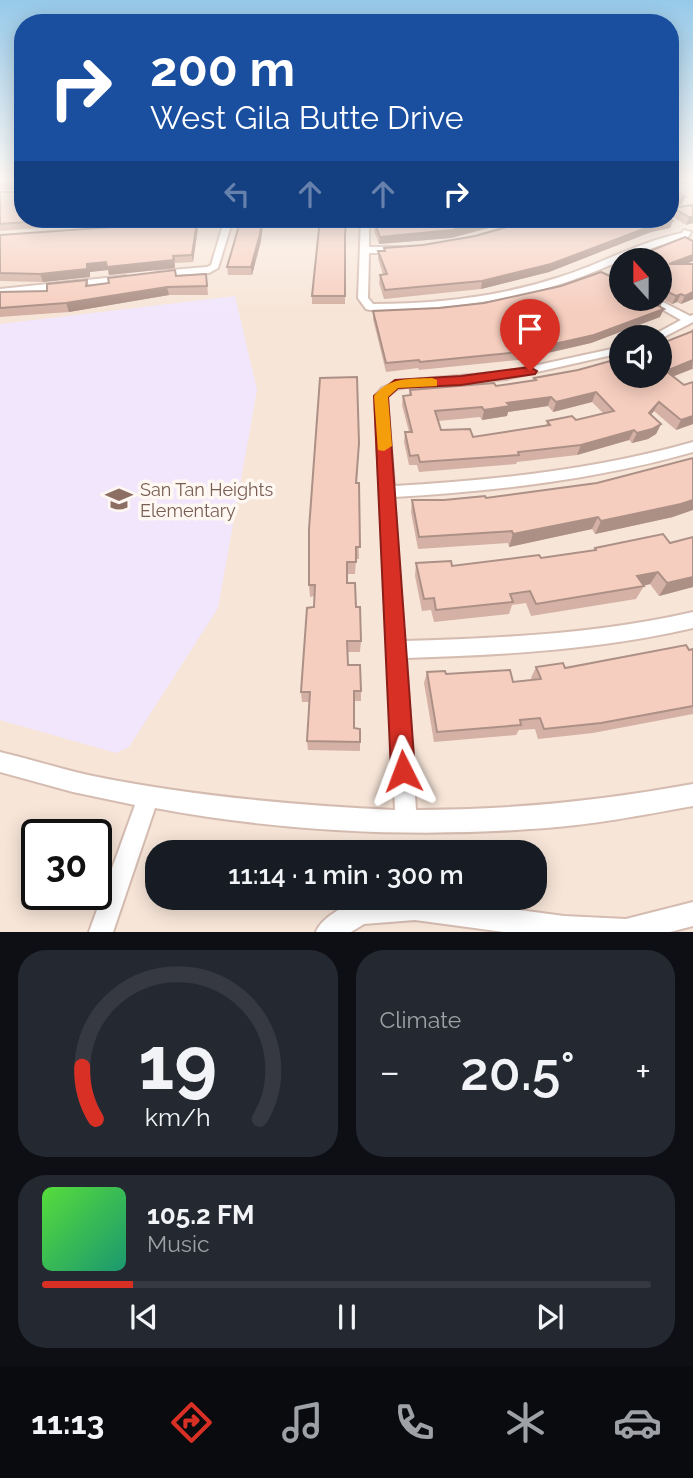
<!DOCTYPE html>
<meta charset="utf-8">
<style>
body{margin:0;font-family:Raleway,sans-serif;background:#242831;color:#f1f3f6;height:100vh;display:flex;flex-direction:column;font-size:26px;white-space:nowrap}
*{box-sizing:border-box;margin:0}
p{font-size:23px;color:#9ea1a6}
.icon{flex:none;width:38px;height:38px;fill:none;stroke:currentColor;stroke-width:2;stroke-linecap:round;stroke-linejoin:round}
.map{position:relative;height:932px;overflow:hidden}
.details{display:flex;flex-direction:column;gap:18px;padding:18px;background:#0d0f14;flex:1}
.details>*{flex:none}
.guide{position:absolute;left:14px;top:14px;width:665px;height:214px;border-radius:28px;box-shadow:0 4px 18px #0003;background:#1a4fa0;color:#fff;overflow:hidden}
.needle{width:46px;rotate:339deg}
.fabs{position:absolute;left:609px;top:248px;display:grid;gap:14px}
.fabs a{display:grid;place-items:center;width:63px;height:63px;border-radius:50%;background:#171b24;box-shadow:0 4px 18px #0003;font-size:35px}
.speed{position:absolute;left:21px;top:819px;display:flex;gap:14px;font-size:35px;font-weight:700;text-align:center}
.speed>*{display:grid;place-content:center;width:91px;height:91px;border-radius:50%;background:#171b24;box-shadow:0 4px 18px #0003;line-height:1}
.speed .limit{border:4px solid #111;border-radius:10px;background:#fff;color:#111}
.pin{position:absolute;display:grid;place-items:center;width:60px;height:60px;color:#fff;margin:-72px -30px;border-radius:50% 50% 50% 0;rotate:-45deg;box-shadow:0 0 7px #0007}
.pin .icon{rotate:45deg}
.me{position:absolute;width:77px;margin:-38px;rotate:357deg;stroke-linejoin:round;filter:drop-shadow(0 0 5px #0008)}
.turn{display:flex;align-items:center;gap:24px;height:147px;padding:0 21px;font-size:32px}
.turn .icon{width:91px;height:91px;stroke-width:2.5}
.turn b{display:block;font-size:49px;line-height:60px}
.lanes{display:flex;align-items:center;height:66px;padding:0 21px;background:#0003;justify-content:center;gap:35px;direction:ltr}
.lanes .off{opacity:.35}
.big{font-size:52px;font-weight:600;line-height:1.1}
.details .card{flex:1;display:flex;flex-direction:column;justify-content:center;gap:10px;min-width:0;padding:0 24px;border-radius:28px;background:#242831}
.details .dial{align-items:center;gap:0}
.dial svg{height:182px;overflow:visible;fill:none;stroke:#363941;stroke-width:7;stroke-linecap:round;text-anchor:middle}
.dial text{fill:#f1f3f6;stroke:none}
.song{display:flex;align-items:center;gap:21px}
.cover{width:84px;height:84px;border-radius:10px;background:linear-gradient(135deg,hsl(110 70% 55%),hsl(160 70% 35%))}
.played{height:7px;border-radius:4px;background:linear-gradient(90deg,#d93025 15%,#363941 15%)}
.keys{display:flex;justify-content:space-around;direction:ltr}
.heat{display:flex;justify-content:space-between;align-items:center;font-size:38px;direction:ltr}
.details .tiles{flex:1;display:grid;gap:18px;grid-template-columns:1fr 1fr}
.card:last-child{grid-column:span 2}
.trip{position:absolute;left:145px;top:840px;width:402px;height:70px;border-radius:28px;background:#171b24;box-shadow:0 4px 18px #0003;font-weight:600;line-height:70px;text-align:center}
.tab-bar{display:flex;height:112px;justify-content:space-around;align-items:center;background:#090b0e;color:#9ea1a6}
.tab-bar .icon{width:49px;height:49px}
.tab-bar .active{color:#d93025}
.tab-bar b{font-size:32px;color:#f1f3f6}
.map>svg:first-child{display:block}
.residential{fill:#f7e5d8;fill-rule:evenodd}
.education{fill:#f1e6fb}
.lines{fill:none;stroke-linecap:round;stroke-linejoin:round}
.minor-casing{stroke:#d5bcb1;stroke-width:4}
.minor{fill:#fff;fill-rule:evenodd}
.wall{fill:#d4b1a4;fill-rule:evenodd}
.shaded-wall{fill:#ac9086}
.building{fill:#f6cebf;stroke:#ac9086;stroke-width:2;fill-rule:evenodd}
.route{fill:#d93025;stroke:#8d1f18;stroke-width:2}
.slow{fill:#f59e0b}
.labels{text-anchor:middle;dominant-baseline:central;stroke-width:7;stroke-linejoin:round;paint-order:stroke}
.education-label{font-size:18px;fill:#785e54;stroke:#fff8f2;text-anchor:start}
</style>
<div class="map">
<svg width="693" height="932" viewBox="0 0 693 932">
<rect width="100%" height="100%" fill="#fef4ea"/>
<path class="residential" d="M 0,181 L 23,181 L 23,219 L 670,219 L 670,181 L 693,181 L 693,932 L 0,932 ZM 621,261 L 660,261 L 660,299 L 621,299 ZM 621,338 L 660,338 L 660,376 L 621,376 ZM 37,835 L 96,835 L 96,894 L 37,894 ZM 158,852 L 536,852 L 536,898 L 158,898 Z"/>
<path class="education" d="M 235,296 L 257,390 L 218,608 L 129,747 L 116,753 L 0,720 L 0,324 Z"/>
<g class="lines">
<defs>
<g id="minor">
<path d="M 693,206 L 693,210 L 670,213 L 670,208 Z"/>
<path d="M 233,219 L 218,268 L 209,273 L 156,276 L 154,274 L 159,271 L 207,267 L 211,265 L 223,225 L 179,226 L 176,225 L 176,221 Z"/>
<path d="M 361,219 L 369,219 L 369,247 L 400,247 L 405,250 L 400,253 L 369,253 L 368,298 L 373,304 C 436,304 499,297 560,277 C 601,264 639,242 682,233 L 684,230 L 691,232 L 688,237 C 646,247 608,268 567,282 C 503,303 437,310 370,310 L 366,309 L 358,298 Z"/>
<path d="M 125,276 L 128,277 L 128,281 L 0,295 L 0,289 Z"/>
<path d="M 644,299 L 657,299 L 690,316 L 693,315 L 693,322 L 660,339 L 648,338 L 681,320 Z"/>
<path d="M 621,347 L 621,353 L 506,379 L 459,384 L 406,387 L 397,389 L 387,397 L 394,486 C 495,480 595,470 693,442 L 693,452 C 595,480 496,491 394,497 L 404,641 C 502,638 598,634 693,612 L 693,628 C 598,650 503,655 406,658 L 416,810 C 510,810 601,801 693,784 L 693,806 C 644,815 596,824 546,828 C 417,838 283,832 155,808 L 113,932 L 89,932 L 135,805 L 73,792 L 0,772 L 0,752 C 29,759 58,768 88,775 C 189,796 291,805 395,810 L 375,396 L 382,388 L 399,381 L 506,372 Z"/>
<path d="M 392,898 L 428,898 L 564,916 L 626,919 L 693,902 L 693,926 L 670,932 L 504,932 L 415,920 L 364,924 L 351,932 L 316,932 C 321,918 347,903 362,900 C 372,898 382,898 392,898 Z"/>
</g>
</defs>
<use href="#minor" class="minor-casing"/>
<use href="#minor" class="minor"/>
</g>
<g class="wall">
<path d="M 0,181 L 23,181 L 23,219 L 162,219 L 0,231 L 0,192 L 20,192 L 21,190 L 0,189 Z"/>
<path d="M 693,205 L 693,223 L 686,225 L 671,216 L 673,208 Z"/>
<path d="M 320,219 L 347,219 L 345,242 L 345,304 L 312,304 L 312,296 Z"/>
<path d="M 378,219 L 522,219 L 451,238 L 379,244 L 374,231 L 375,224 L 379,223 Z"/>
<path d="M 197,221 L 198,228 L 193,262 L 175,263 L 175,268 L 109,275 L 108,270 L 90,272 L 90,277 L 43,282 L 0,281 L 0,235 Z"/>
<path d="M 528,221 L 673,221 L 670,228 L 651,232 L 549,272 L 481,289 L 384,299 L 379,283 L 380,275 L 383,274 L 378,259 L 378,251 L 384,251 L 384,248 L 423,245 L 475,236 Z"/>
<path d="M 261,241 L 252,275 L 228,275 L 227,267 Z"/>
<path d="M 693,241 L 693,261 L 686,264 L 693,264 L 693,299 L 681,304 L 677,302 L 672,304 L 660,298 L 660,261 Z"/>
<path d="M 621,262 L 621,279 L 613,272 L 616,264 Z"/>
<path d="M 87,280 L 89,286 L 207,282 L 208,295 L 169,295 L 69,312 L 0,317 L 0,292 L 47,291 Z"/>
<path d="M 662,302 L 660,307 L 660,317 L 591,343 L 517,360 L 419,370 L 418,368 L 386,372 L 373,319 L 373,311 Z"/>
<path d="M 692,329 L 693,329 L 693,369 L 692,369 L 672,377 L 693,424 L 676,430 L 654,411 L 651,415 L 661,424 L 656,434 L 648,439 L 632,443 L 629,440 L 577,455 L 517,462 L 516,464 L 419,472 L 417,465 L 409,465 L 404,442 L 405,432 L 409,432 L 402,405 L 403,396 L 409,395 L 410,390 L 496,386 L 533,380 L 534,378 L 621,376 L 691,332 ZM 592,402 L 603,413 L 576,420 L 547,421 L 546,425 L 473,437 L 441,430 L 438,421 L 480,417 L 482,420 L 507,416 L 508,412 L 548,406 L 553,412 Z"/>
<path d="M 359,443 L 357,483 L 359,559 L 356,559 L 355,574 L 347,574 L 347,583 L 356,607 L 361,641 L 360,652 L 348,652 L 348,665 L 361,691 L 361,701 L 354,701 L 354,728 L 360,729 L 360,751 L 308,750 L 307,741 L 309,702 L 302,702 L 301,692 L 314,607 L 314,596 L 310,597 L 309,585 Z"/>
<path d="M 486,498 L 673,517 L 595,534 L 592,529 L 509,547 L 508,543 L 418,549 L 411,512 L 412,500 L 444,500 Z"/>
<path d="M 663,534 L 693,587 L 659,596 L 650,584 L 643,586 L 644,586 L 636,599 L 531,616 L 526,603 L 512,605 L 509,614 L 434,622 L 431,610 L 422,611 L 415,576 L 416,563 L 452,566 L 541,558 L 594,550 L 595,548 Z"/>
<path d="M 693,649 L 693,714 L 593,733 L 538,739 L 535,729 L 519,730 L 516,735 L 434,742 L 424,683 L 427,672 L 513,682 L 532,680 L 531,678 L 536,667 L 565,668 Z"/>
</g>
<g class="shaded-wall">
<path d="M 685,197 L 682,204 L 670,206 L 671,199 Z"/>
<path d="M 689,217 L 693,217 L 693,223 L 686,225 Z"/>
<path d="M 262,219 L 264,219 L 261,241 L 252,275 L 251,267 Z"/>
<path d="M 495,219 L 522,219 L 451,238 L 379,244 L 380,237 Z"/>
<path d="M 197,221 L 198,228 L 193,262 L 192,255 Z"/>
<path d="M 673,221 L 670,228 L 651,232 L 549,272 L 481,289 L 482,281 L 654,225 Z"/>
<path d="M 693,255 L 693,261 L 666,272 L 669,264 Z"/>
<path d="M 174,260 L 175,268 L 109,275 L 108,270 L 90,272 L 90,277 L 43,282 L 40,274 L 87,264 L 106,262 Z"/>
<path d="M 167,287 L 169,295 L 69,312 L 66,303 Z"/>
<path d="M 693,292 L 693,299 L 681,304 L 685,296 Z"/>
<path d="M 681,294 L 677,302 L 672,304 L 676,296 Z"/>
<path d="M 662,302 L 659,310 L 664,309 L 660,317 L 591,343 L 517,360 L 519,352 Z"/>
<path d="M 693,360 L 692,369 L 661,381 L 666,371 Z"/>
<path d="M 596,392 L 592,402 L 553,412 L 556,402 Z"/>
<path d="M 551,397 L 548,406 L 508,412 L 507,416 L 482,420 L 484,410 L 507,403 Z"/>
<path d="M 659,402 L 654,411 L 644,422 L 649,413 Z"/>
<path d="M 693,416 L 693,424 L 676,430 L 681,420 Z"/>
<path d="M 661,424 L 656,434 L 648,439 L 632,443 L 637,433 Z"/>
<path d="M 634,430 L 629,440 L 577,455 L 581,445 Z"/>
<path d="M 693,500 L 693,510 L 673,517 L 595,534 L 601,521 Z"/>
<path d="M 598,517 L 592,529 L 509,547 L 513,534 Z"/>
<path d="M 658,572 L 650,584 L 630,589 L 637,576 Z"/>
<path d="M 693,577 L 693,587 L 659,596 L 667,583 Z"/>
</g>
<g class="building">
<path d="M 0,181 L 23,181 L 23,219 L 65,219 L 0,224 L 0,192 L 20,192 L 22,183 L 0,183 Z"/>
<path d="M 670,187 L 685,197 L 671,199 L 673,208 L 670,208 Z"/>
<path d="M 693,205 L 693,217 L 689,217 L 673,208 Z"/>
<path d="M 670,218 L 673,221 L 654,225 L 551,264 L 482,281 L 385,290 L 380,275 L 387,274 L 378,251 L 385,251 L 384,248 L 423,245 L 475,236 L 528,221 L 534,219 Z"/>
<path d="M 241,219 L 262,219 L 260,234 L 251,267 L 227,267 Z"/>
<path d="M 320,219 L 346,219 L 345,235 L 345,296 L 312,296 Z"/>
<path d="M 380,219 L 495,219 L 452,230 L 380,237 L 375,224 L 381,223 Z"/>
<path d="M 197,221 L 192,255 L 173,256 L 174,260 L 107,267 L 106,262 L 87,264 L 87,269 L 40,274 L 0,273 L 0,235 Z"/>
<path d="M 685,237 L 693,241 L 693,255 L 669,264 L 693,264 L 693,292 L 685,296 L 681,294 L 676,296 L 660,288 L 660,261 L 625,261 Z"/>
<path d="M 621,262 L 621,269 L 616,264 Z"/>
<path d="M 175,270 L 176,276 L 206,274 L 207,286 L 167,287 L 66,303 L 0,308 L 0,292 L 47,291 L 47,284 L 87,280 L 86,286 L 109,283 L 108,278 Z"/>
<path d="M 601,272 L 621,281 L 621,299 L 657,299 L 662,302 L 657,305 L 664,309 L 594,335 L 519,352 L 420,362 L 419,360 L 386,363 L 373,311 L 439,308 L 484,303 L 561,286 Z"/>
<path d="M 693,331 L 693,360 L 666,371 L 684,385 L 693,382 L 693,416 L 681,420 L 659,402 L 649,413 L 661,424 L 652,429 L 637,433 L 634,430 L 581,445 L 518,452 L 519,455 L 420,462 L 418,455 L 410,456 L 405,432 L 412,432 L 403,396 L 411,395 L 410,390 L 494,383 L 496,386 L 536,380 L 534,378 L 578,370 L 621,358 L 621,376 L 660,376 L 660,344 ZM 596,392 L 614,411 L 576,420 L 572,416 L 547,421 L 550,425 L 473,437 L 470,429 L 441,430 L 435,411 L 482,407 L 484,410 L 510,406 L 507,403 L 551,397 L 556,402 Z"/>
<path d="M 357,377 L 359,443 L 356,483 L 359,483 L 360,547 L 356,547 L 356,562 L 347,562 L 347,583 L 355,583 L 356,607 L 360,607 L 361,641 L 347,641 L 348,665 L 360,665 L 361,691 L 354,691 L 354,728 L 360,729 L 360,742 L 307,741 L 310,692 L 301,692 L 307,608 L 314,607 L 315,585 L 309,585 L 309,529 L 320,378 Z"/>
<path d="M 693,458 L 693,500 L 681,504 L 601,521 L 598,517 L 513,534 L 512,531 L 419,537 L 412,500 L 444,500 L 485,496 L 486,498 L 597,483 Z"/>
<path d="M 663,534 L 670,543 L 693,537 L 693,577 L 667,583 L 658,572 L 637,576 L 644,586 L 536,604 L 530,591 L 510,594 L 513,602 L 436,610 L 434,598 L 424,599 L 416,563 L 451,561 L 452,566 L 539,555 L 541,558 L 596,550 L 595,548 Z"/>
<path d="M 686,645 L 689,650 L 693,649 L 693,706 L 601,723 L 544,729 L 540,718 L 520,720 L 521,725 L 437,732 L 427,672 L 445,671 L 446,674 L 510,670 L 513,682 L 541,679 L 536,667 L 563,663 L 565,668 Z"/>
</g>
<linearGradient id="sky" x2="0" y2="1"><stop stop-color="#96c9e9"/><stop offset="0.58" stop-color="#fffaf6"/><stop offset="1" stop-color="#fffaf6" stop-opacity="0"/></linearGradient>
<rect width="693" height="311" fill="url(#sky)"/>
<path class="route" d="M 530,367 L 537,371 L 535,374 L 461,385 L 398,388 L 388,397 L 415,771 L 412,780 L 403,783 L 395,780 L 391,771 L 374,396 L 395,380 L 461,376 Z"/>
<path class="slow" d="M 432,378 L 437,380 L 437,386 L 398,388 L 388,397 L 392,446 L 384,451 L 378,450 L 374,396 C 389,377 409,379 432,378 Z"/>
<defs>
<symbol id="school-bare" viewBox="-9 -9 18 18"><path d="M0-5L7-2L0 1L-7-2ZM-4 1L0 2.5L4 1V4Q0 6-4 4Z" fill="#8d6e63" stroke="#fff8f2" stroke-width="2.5" paint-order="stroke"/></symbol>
</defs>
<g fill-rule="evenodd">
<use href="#school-bare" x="100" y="480" width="38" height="38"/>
</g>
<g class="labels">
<g class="education-label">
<text x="140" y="489">San Tan Heights<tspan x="140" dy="21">Elementary</tspan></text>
</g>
</g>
</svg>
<div class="fabs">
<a><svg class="needle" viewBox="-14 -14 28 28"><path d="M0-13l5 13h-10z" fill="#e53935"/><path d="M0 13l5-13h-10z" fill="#9ea1a6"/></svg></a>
<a><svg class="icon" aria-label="sound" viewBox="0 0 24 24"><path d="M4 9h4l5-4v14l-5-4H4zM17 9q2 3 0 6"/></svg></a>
</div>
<div class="speed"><div class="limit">30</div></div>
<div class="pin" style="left:530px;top:371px;background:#d93025"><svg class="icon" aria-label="arrive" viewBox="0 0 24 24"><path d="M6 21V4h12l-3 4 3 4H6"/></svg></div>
<svg class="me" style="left:403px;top:771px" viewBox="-20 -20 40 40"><path d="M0-17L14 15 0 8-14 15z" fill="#d93025" stroke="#fff" stroke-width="4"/></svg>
<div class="trip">11:14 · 1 min · 300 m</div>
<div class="guide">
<div class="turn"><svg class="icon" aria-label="right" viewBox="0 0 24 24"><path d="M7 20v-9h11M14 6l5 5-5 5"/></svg><div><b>200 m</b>West Gila Butte Drive</div></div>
<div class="lanes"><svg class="icon off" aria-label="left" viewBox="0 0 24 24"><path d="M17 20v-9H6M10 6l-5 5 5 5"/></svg><svg class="icon off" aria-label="ahead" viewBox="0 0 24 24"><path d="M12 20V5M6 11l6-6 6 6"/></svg><svg class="icon off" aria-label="ahead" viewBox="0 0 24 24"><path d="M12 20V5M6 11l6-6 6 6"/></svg><svg class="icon" aria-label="right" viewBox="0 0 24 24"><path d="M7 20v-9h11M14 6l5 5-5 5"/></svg></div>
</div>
</div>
<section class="details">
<div class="tiles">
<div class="card dial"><svg viewBox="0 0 100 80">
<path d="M14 69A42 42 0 1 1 86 69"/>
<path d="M14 69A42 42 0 0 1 8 46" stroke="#d93025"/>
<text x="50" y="56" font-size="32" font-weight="700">19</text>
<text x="50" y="72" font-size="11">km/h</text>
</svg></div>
<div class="card"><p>Climate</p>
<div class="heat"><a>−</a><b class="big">20.5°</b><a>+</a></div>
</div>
<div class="card">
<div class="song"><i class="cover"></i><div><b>105.2 FM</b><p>Music</p></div></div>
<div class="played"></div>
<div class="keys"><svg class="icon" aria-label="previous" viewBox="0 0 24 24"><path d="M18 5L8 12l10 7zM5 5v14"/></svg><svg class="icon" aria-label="pause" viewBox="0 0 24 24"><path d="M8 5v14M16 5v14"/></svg><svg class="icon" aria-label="next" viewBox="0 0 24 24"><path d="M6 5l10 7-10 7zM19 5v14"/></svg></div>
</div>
</div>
</section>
<nav class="tab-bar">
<b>11:13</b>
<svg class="icon active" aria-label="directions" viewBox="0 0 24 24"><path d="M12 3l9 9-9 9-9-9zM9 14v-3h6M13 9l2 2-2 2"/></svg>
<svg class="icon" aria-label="music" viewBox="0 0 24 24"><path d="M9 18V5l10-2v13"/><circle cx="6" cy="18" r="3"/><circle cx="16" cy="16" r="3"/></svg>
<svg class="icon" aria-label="phone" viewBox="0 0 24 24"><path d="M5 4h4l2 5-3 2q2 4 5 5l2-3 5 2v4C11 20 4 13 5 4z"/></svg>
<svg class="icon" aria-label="climate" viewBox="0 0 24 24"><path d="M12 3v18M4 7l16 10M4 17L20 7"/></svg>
<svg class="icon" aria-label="car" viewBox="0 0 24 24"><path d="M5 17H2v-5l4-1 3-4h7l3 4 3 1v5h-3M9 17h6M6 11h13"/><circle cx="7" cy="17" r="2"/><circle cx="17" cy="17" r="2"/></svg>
</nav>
